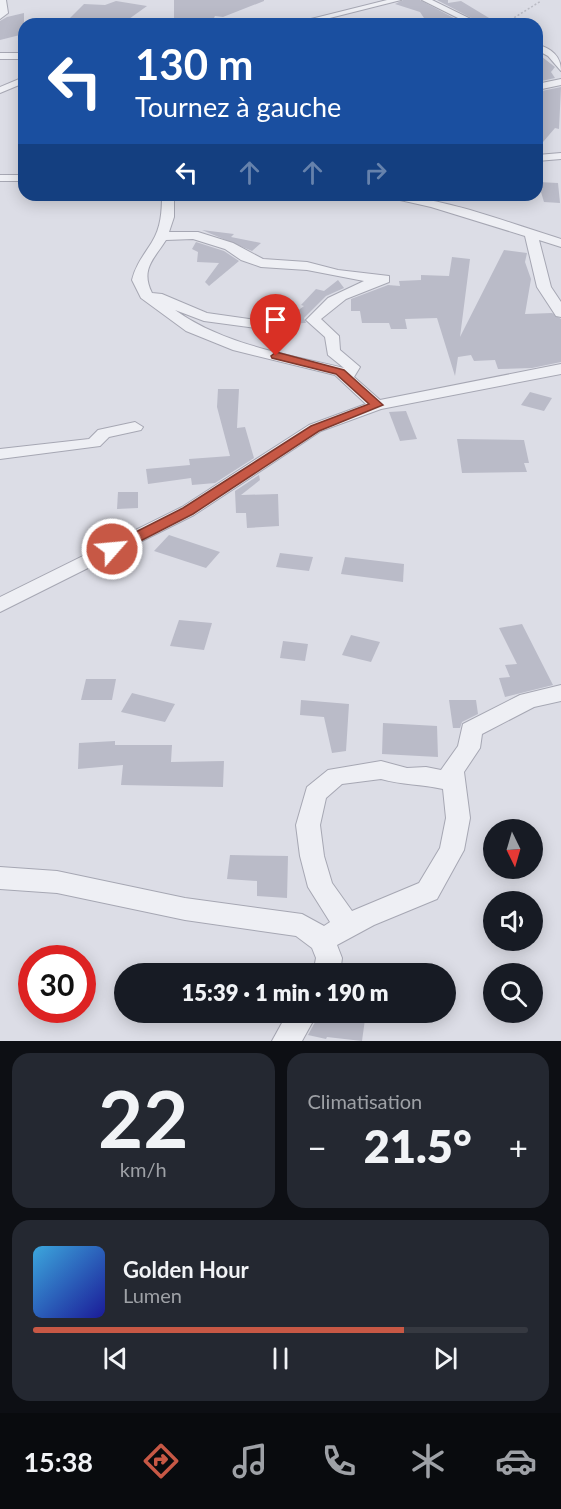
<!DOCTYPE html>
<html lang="fr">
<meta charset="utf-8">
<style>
body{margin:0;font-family:Lato,sans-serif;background:#242831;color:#f1f3f6;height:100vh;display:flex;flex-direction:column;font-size:22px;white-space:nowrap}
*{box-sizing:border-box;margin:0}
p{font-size:20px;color:#9ea1a6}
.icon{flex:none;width:33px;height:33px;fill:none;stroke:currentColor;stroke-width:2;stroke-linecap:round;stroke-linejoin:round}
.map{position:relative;height:1041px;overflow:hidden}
.panel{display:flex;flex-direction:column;gap:12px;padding:12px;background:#0d0f14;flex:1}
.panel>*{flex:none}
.hud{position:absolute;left:18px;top:18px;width:525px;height:183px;border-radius:18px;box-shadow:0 3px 15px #0003;background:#1a4fa0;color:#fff;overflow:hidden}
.needle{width:39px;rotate:175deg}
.fabs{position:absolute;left:483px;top:819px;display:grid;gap:12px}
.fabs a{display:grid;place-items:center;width:60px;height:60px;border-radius:50%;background:#171b24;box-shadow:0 3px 15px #0003;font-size:30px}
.speed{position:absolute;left:18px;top:945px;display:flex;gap:12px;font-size:30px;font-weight:700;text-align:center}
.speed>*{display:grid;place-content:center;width:78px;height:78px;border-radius:50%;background:#171b24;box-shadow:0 3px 15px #0003;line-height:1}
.speed .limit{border:9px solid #d22;background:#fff;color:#111}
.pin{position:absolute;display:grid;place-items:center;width:51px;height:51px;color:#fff;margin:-62px -26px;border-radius:50% 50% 50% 0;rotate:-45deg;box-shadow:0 0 6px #0007}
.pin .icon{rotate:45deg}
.me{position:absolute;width:66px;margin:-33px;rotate:63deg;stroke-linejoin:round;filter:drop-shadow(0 0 4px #0008)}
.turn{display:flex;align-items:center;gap:21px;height:126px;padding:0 18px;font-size:27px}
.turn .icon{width:78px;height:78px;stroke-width:2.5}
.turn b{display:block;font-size:42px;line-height:51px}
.lanes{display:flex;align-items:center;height:57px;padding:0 18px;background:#0003;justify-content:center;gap:30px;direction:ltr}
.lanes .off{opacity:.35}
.big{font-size:45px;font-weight:800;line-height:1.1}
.panel .card{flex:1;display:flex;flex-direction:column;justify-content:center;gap:9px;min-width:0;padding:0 21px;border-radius:18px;background:#242831}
.panel .dial{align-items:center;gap:0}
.dial b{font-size:78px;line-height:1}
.song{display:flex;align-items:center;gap:18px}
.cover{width:72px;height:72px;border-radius:9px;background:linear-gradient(135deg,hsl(200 70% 55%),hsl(240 70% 35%))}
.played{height:6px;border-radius:3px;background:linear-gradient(90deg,#c75845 75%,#363941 75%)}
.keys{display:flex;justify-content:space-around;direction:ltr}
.heat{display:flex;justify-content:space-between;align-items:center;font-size:33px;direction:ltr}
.panel .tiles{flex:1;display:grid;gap:12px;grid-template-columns:1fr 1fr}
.card:last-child{grid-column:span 2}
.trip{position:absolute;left:114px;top:963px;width:342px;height:60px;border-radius:30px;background:#171b24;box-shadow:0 3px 15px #0003;font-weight:800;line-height:60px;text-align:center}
.dock{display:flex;height:96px;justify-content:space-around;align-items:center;background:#090b0e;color:#9ea1a6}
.dock .icon{width:42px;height:42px}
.dock .current{color:#c75845}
.dock b{font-size:27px;color:#f1f3f6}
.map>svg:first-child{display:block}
.building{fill:#babbc8}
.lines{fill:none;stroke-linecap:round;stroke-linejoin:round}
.street-casing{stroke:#a6a7b3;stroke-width:2}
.path{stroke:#babbc4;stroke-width:1.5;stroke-dasharray:2 2;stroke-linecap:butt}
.street{fill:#eeeff4;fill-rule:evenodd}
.route{fill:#c75845;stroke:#81392d;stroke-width:1.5}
</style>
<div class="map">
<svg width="561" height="1041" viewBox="0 0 561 1041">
<rect width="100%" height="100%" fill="#dcdde6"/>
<g class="building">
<path d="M 174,0 L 264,0 L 264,1 L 223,17 L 215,16 L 212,22 L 174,20 Z"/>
<path d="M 403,0 L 420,0 L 465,24 L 428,24 L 420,12 L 395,4 Z"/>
<path d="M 437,0 L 448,0 L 448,3 L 461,1 L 499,24 L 483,24 Z"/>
<path d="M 116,1 L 147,6 L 122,24 L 64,24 L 84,4 L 105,5 Z"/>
<path d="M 24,13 L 24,34 L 0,40 L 0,21 L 7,17 Z"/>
<path d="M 537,53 L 555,67 L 551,72 L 555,78 L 537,82 Z"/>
<path d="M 561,87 L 559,129 L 555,128 L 537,149 L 537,92 Z"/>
<path d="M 538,182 L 558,183 L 560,203 L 544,202 Z"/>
<path d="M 202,230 L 234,234 L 231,237 L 261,243 L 252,251 Z"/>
<path d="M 196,242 L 224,251 L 239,261 L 209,286 L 205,282 L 219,263 L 197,262 L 198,252 L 192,249 Z"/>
<path d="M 504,250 L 527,253 L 525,262 L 531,279 L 525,314 L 552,313 L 561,319 L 561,362 L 532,368 L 498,369 L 495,360 L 474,361 L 471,355 L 458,357 L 455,376 L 437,318 L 405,319 L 407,329 L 391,329 L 389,323 L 362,323 L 360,311 L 351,311 L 351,299 L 388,285 L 400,286 L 399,281 L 421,280 L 421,275 L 449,276 L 452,257 L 470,259 L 460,337 Z"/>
<path d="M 338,280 L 344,288 L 326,296 L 304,318 L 306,323 L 280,324 L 304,306 L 301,305 L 316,289 L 324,291 Z"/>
<path d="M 218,389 L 239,389 L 237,428 L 245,427 L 254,458 L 215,483 L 192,485 L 191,478 L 148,484 L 146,469 L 190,465 L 189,459 L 230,456 L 217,407 Z"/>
<path d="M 530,392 L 552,398 L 544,411 L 521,405 Z"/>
<path d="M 406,411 L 417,439 L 400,441 L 389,412 Z"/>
<path d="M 457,439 L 524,440 L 529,463 L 524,463 L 527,472 L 462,473 Z"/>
<path d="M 259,475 L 260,480 L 241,495 L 278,494 L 279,526 L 247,528 L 246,513 L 236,513 L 235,491 Z"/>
<path d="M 118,492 L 138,492 L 138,508 L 117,509 Z"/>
<path d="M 169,535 L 220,552 L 206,568 L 154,551 Z"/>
<path d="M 280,553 L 313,557 L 309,571 L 276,567 Z"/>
<path d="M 345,557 L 404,564 L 403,582 L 341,574 Z"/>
<path d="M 179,620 L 212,623 L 204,650 L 170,646 Z"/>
<path d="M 522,624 L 553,685 L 505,697 L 499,678 L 510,677 L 505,665 L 517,664 L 499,628 Z"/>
<path d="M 351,635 L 380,642 L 371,662 L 342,655 Z"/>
<path d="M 283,641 L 308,644 L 305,661 L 280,658 Z"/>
<path d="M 86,679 L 116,679 L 112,700 L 81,700 Z"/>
<path d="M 132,693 L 175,704 L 165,722 L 121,712 Z"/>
<path d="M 301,700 L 349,704 L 346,751 L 332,753 L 324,717 L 300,715 Z"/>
<path d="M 449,700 L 476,700 L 478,714 L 462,722 L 460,728 L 453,728 Z"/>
<path d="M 383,723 L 437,726 L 438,757 L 382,754 Z"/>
<path d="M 115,741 L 115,745 L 172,745 L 171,762 L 224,761 L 223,787 L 121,785 L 123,765 L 78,769 L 79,743 Z"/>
<path d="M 230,855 L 288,856 L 287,898 L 257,896 L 257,881 L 227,879 Z"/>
<path d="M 337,1012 L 366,1012 L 362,1041 L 327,1037 L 326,1039 L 308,1035 L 319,1015 L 336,1019 Z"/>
</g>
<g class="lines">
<defs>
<g id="street">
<path d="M 0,0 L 6,0 L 8,13 L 0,19 Z"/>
<path d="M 387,0 L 401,0 L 306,24 L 291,24 Z"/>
<path d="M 422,0 L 432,0 L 481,24 L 470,24 Z"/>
<path d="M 537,44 C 551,49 561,55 561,71 L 548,56 L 537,50 Z"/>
<rect x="0" y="53" width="24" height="6"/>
<path d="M 24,77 L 24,83 L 0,93 L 0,87 Z"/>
<path d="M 561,79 L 561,85 L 537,90 L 537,84 Z"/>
<path d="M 561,153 L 561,159 L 537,161 L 537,155 Z"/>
<rect x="0" y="175" width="24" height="6"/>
<path d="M 162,195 L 174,195 L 174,217 L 169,232 L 198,232 L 233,243 L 263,259 L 307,262 L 338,270 L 389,276 L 389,282 L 346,299 L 321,319 L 339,336 L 340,350 L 360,367 L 354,377 L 380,400 L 561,364 L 561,374 L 381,409 L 321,431 L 194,515 L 0,612 L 0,597 L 182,507 L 309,425 L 366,404 L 335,375 L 233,350 L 186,331 L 141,298 L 132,280 C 136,264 144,255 152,242 C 161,228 162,211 162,195 ZM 193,239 L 225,249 L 241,260 L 261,267 L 307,270 L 364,281 L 328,298 L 306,320 L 325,337 L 328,355 L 344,368 C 286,354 224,345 175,310 L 204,321 L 272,330 L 279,326 L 277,323 L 207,313 L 162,294 L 152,293 C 140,269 154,259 166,240 Z"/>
<path d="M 378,195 C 441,195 502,221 561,239 L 561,247 L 539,240 L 551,287 L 561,302 L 561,317 L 556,316 L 537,287 L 525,236 L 431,207 Z"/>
<path d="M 135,422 L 143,427 L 141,430 L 109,437 L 100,446 L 0,459 L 0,449 L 89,439 L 98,430 Z"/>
<path d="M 561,685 L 561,701 L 534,707 L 482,734 L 480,748 L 464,772 L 470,818 L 464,850 L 437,899 L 374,925 L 337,945 L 342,958 L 340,974 L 313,974 L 316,958 L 312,948 L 296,936 L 185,920 L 57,893 L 0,889 L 0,867 L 57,871 L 185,898 L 302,914 L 324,926 L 330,922 L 308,887 L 300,856 L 296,825 L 307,787 L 328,770 L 381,761 L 407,768 L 426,767 L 441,770 L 458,746 L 463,724 L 520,695 ZM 381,779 C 402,785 422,784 443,789 L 446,818 L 440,848 L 419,883 L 352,911 L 332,883 L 324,856 L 320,825 L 326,798 L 342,784 Z"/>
<path d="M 288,1012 L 318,1012 L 302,1041 L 272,1041 Z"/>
</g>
</defs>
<use href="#street" class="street-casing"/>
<g class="path">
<path d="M 361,20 L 370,24"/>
<path d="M 504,24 L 541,1"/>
</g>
<use href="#street" class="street"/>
</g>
<path class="route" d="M 276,352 L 344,370 L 383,405 L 319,431 L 193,514 L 117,553 L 108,553 L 108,546 L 183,508 L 311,426 L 369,404 L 336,374 L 272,358 L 271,356 Z"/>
</svg>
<div class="fabs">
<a><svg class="needle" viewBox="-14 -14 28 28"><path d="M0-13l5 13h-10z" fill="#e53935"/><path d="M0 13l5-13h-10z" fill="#9ea1a6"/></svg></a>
<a><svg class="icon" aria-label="sound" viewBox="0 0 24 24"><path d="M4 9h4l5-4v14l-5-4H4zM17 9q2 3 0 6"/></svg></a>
<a><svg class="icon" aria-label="search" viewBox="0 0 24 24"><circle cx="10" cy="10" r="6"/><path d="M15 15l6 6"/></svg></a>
</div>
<div class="speed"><div class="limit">30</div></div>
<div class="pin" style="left:276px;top:356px;background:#d93025"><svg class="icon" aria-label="arrive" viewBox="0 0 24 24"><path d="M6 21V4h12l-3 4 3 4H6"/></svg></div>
<svg class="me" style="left:112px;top:549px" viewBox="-20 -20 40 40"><circle r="17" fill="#c75845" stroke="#fff" stroke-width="3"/><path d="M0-11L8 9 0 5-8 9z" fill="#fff"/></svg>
<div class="trip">15:39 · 1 min · 190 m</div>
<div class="hud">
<div class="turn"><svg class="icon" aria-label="left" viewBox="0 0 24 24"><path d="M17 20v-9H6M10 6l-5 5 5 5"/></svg><div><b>130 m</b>Tournez à gauche</div></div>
<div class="lanes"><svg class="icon" aria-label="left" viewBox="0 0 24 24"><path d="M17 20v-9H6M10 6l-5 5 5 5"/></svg><svg class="icon off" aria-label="ahead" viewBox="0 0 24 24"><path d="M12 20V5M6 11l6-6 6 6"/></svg><svg class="icon off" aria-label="ahead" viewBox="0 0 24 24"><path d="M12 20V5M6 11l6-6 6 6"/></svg><svg class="icon off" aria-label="right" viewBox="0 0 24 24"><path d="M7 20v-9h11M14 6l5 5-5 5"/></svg></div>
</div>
</div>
<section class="panel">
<div class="tiles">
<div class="card dial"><b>22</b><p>km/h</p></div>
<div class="card"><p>Climatisation</p>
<div class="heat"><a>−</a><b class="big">21.5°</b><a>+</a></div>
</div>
<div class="card">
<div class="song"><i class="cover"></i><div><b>Golden Hour</b><p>Lumen</p></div></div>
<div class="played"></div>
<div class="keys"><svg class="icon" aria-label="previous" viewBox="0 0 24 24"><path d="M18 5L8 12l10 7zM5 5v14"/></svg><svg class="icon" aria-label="pause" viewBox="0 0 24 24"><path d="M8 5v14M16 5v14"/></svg><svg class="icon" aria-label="next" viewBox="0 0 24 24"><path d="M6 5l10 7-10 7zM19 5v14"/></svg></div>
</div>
</div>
</section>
<nav class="dock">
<b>15:38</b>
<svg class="icon current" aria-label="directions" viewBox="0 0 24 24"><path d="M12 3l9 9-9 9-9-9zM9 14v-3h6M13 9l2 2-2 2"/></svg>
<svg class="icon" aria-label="music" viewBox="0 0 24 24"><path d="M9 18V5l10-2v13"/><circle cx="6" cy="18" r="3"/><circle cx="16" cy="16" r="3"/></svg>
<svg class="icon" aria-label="phone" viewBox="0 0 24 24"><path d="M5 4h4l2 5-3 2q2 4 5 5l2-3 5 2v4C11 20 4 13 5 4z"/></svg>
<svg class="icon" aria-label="climate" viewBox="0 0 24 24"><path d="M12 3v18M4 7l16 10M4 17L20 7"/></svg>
<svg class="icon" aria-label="car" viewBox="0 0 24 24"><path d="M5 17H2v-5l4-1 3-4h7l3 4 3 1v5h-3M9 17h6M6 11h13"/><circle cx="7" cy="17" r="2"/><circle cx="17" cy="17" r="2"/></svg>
</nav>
